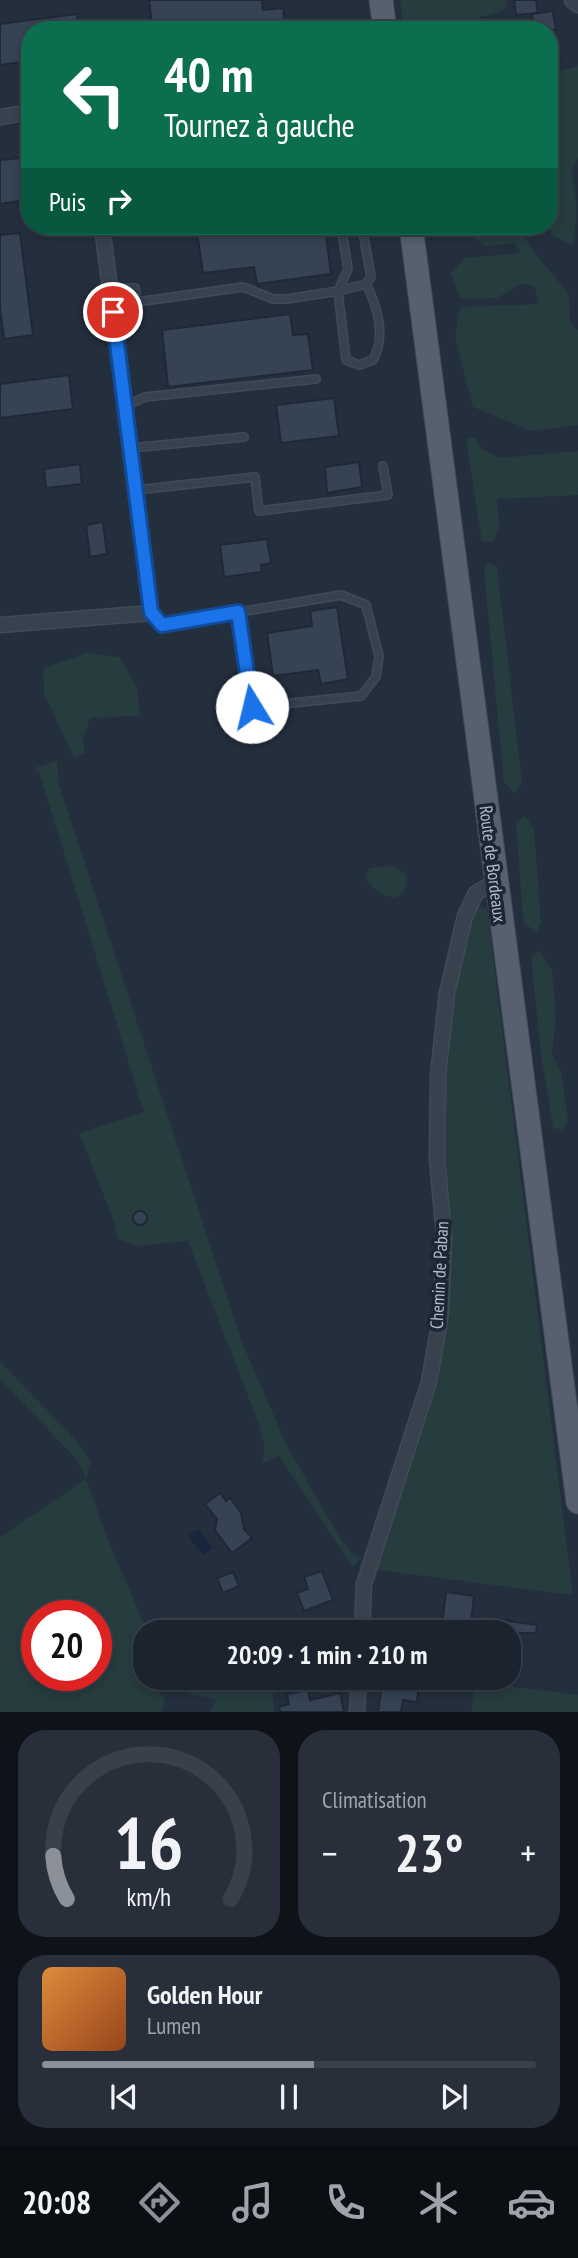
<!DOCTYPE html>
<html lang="fr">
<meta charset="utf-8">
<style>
body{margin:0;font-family:"PT Sans Narrow",sans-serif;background:#282f3a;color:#f1f3f6;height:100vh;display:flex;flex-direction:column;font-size:26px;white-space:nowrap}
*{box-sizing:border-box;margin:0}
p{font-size:23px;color:#a0a4aa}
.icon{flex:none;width:38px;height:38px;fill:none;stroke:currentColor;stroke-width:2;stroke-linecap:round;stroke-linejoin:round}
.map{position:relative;height:1712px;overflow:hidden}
.side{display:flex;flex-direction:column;gap:18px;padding:18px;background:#0f1319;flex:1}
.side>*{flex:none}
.banner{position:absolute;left:21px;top:21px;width:537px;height:214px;border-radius:28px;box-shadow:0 4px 10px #0003,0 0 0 2px #39404a;background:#0b6e4f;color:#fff;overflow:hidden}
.speed{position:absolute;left:21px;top:1600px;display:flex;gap:14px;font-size:35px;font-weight:700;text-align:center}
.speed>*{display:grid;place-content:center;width:91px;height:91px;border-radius:50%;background:#1b232e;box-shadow:0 4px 10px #0003,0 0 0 2px #39404a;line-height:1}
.speed .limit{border:10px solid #d22;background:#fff;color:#111}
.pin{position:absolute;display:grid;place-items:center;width:60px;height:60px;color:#fff;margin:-30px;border:4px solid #fff;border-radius:50%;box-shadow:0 2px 7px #0007}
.me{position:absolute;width:77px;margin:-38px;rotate:351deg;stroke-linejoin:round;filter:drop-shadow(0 0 5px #0008)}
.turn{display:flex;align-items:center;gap:24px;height:147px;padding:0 28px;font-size:32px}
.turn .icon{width:91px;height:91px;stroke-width:2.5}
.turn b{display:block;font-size:49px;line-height:60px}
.then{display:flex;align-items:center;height:66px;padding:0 28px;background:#0003;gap:14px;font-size:26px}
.big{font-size:52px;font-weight:700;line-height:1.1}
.side .card{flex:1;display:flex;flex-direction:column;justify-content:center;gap:10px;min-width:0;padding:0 24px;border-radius:28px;background:#282f3a}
.side .dial{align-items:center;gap:0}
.dial svg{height:182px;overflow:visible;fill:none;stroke:#39404a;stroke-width:7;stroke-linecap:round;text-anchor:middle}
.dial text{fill:#f1f3f6;stroke:none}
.song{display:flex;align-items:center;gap:21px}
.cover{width:84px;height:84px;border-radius:10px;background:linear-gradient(135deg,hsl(30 70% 55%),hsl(20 70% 35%))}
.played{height:7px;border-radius:4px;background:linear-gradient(90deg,#8c9099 55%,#39404a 55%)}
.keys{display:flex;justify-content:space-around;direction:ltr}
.heat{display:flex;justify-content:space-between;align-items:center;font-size:38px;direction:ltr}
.side .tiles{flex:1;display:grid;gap:18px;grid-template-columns:1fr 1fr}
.card:last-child{grid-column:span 2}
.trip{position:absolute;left:133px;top:1620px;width:388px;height:70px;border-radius:28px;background:#1b232e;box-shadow:0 4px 10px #0003,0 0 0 2px #39404a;font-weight:700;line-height:70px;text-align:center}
.tab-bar{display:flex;height:112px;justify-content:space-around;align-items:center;background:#0b0e12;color:#a0a4aa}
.tab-bar .icon{width:49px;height:49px}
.tab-bar .active{color:#8c9099}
.tab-bar b{font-size:32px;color:#f1f3f6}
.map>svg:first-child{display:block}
.green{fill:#263c3f;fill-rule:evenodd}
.water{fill:#17263c}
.building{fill:#364354;stroke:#1f2835;stroke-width:2}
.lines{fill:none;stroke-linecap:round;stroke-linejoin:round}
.service-casing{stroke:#414a57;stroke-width:10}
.minor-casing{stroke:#414a57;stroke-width:17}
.primary-casing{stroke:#414a57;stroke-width:25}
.service{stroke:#38414e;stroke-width:7}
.minor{stroke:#38414e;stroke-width:14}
.primary{stroke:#56606e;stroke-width:23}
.route-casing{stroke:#114b97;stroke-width:18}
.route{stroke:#1a73e8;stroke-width:12}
.labels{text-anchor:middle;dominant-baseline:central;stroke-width:7;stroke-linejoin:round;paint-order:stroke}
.street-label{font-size:18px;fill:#b4bcc9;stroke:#1d2633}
</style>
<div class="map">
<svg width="578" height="1712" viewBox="0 0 578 1712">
<rect width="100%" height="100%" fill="#242f3e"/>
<g class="green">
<path d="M 400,0 L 507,0 L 505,10 L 470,20 L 450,30 L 404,30 Z"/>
<path d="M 578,66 L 578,158 L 571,173 C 578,199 578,219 572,245 L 552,235 L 547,226 L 550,226 L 550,74 Z"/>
<path d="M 464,226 L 520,226 L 533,251 L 569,294 L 570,323 L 578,330 L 578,425 L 532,431 L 473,407 L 455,338 L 460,307 L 539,304 L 534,286 L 521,284 L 497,298 L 460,299 L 451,273 L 465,258 L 521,253 L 514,243 L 486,246 L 465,233 Z"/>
<path d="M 475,437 L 481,449 L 500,458 L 578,451 L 578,495 L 497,499 L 499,527 L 494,542 L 482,542 L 466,440 Z"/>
<path d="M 487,563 L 497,566 L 522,783 L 514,793 L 504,782 L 484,571 Z"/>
<path d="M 87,653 L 119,657 L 137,687 L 140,716 L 90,718 L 83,739 L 85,753 L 74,758 L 44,693 L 43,668 Z"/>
<path d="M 57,761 L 59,785 L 242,1342 L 286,1444 L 338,1535 L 354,1556 L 362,1557 L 353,1567 L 279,1456 L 262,1464 L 265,1448 L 258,1422 L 188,1241 L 137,1246 L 118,1239 L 113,1219 L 79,1133 L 144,1112 L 39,772 L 34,768 Z"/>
<path d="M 525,816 L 534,829 L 541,923 L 536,933 L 523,921 L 516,823 Z"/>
<path d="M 394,866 L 406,874 C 408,886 405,891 396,898 C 380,896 373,889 365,877 L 370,868 Z"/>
<path d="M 481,907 L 487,909 L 573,1595 L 369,1569 L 429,1382 L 441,1313 L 441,1085 L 449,994 L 475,909 Z"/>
<path d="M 539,951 L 552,971 L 556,1017 L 552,1054 L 561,1072 L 568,1118 L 563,1130 L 553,1128 L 541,1053 L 531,959 Z"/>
<path d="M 0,1362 L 68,1431 L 91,1461 L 86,1479 L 106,1535 L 148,1633 L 145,1633 L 145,1678 L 168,1678 L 169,1680 L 171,1678 L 300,1678 L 273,1694 L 274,1712 L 210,1712 L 216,1700 L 190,1694 L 169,1681 L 156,1689 L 165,1699 L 161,1712 L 0,1712 L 0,1537 L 86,1479 L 78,1461 L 0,1379 ZM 37,1615 L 96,1615 L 96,1675 L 37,1675 Z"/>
<path d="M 475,1682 L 578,1695 L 578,1712 L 471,1712 Z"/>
</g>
<path class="water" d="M 198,1529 L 213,1548 L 203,1555 L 188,1536 Z"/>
<g class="building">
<path d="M 149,0 L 262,0 L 263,10 L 283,8 L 286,30 L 186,30 L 185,20 L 152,24 Z"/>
<path d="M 514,0 L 536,0 L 538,13 L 516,15 Z"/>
<path d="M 553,11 L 556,30 L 534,30 L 532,14 Z"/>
<path d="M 77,14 L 79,30 L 30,30 L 30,61 L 0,65 L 0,24 Z"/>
<path d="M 30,157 L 30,199 L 0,204 L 0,160 Z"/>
<path d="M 196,226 L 325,226 L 331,274 L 257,284 L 254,267 L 203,273 Z"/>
<path d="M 20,233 L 33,335 L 4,339 L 0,308 L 0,235 Z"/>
<path d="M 290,314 L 293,335 L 308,334 L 313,370 L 168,387 L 162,330 Z"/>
<path d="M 69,375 L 73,409 L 0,418 L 0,384 Z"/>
<path d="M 334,398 L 339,436 L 281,443 L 276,405 Z"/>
<path d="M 359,462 L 362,487 L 327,493 L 325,467 Z"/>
<path d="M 80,464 L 82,484 L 46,488 L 44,469 Z"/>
<path d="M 103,522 L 107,554 L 90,557 L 86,525 Z"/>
<path d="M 267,539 L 271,563 L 261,565 L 262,572 L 224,577 L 220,545 Z"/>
<path d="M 337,607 L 348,679 L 321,684 L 318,670 L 273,676 L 267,633 L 312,626 L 310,611 Z"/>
<circle cx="140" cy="1218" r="7"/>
<path d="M 220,1493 L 226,1501 L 230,1498 L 241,1513 L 244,1529 L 252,1538 L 232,1553 L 215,1530 L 217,1519 L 205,1504 Z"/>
<path d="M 322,1571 L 333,1600 L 304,1611 L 297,1593 L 308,1589 L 304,1577 Z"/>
<path d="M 233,1572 L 239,1586 L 223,1593 L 217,1578 Z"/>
<path d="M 446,1592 L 474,1596 L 471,1623 L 455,1621 L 453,1633 L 441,1633 Z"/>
<path d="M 500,1620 L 537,1625 L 536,1633 L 498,1633 Z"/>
<path d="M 383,1678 L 419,1683 L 417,1702 L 403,1700 L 401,1712 L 378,1712 Z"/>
<path d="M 308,1690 L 310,1700 L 340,1693 L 344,1712 L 280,1712 L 279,1707 L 289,1704 L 287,1694 Z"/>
</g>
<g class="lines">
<defs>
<g id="service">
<path d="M 362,226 L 371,277 L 366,284 L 338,291 L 346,360 L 359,365 L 373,360 C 386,337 378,307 366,284"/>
<path d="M 110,289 L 135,288 L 137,302 L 243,287 L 273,299 L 287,299 L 338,291 L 348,269 L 341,226"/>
<path d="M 125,406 L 145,397 L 316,379"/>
<path d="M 131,448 L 244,437"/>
<path d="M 136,490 L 255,477 L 259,511 L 388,495 L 383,466"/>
<path d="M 151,613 L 162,625 L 341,595 L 366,605 L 379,656 L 376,677 L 361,696 L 252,707 L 238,612"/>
</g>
<g id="minor">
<path d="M 572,0 L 578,5"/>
<path d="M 0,117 L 30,112"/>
<path d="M 0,625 L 151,613 L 102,226"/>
<path d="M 362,1633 L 364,1584 L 429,1382 L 441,1313 L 444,1235 L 437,1159 L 438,1075 L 447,993 L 465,916 L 476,893 L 495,882"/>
<path d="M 357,1712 L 359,1678"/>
</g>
<g id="primary">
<path d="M 381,0 L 385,30"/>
<path d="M 411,226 L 578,1502"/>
</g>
</defs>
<use href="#service" class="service-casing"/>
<use href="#minor" class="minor-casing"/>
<use href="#primary" class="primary-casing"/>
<use href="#service" class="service"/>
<use href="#minor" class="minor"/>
<use href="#primary" class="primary"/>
</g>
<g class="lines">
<defs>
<path id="route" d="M 113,312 L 151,612 L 162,625 L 238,612 L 252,707"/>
</defs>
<use href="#route" class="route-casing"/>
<use href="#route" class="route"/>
</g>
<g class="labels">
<g class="street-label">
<text transform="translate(493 864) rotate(83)">Route de Bordeaux</text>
<text transform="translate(439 1275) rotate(-87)">Chemin de Paban</text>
</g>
</g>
</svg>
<div class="speed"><div class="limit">20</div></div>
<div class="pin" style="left:113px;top:312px;background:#d93025"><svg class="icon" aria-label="arrive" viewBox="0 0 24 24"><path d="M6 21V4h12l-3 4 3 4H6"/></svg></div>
<svg class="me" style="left:252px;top:707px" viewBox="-20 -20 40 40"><circle r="19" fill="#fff"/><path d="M0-13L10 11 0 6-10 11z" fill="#1a73e8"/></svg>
<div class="trip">20:09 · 1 min · 210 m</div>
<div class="banner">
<div class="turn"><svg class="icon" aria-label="left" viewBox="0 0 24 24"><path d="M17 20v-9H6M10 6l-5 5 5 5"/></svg><div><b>40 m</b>Tournez à gauche</div></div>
<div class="then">Puis<svg class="icon" aria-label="right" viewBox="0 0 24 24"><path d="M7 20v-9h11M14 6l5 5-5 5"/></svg></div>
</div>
</div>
<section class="side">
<div class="tiles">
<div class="card dial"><svg viewBox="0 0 100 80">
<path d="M14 69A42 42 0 1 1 86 69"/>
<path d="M14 69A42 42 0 0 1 8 50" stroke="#8c9099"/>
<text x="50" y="56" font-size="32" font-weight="700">16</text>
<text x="50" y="72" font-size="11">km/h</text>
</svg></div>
<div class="card"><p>Climatisation</p>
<div class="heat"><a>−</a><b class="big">23°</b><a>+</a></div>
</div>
<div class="card">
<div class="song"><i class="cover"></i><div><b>Golden Hour</b><p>Lumen</p></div></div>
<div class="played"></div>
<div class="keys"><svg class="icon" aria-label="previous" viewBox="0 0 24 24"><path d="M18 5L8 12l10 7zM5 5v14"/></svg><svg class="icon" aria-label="pause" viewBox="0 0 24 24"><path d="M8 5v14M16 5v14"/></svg><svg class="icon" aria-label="next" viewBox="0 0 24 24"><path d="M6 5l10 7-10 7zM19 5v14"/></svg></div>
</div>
</div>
</section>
<nav class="tab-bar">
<b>20:08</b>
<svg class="icon active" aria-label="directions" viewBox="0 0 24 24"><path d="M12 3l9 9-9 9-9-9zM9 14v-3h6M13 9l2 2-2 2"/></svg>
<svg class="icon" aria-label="music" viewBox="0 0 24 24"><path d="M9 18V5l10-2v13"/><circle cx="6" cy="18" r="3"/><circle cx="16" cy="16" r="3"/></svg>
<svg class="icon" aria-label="phone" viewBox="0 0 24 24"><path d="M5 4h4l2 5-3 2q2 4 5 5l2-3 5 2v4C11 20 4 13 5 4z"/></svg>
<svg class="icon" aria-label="climate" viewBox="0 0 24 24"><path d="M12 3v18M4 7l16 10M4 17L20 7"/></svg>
<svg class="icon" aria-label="car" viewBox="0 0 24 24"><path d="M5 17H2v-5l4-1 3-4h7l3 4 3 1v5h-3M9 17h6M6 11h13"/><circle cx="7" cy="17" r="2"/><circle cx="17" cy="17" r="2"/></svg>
</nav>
